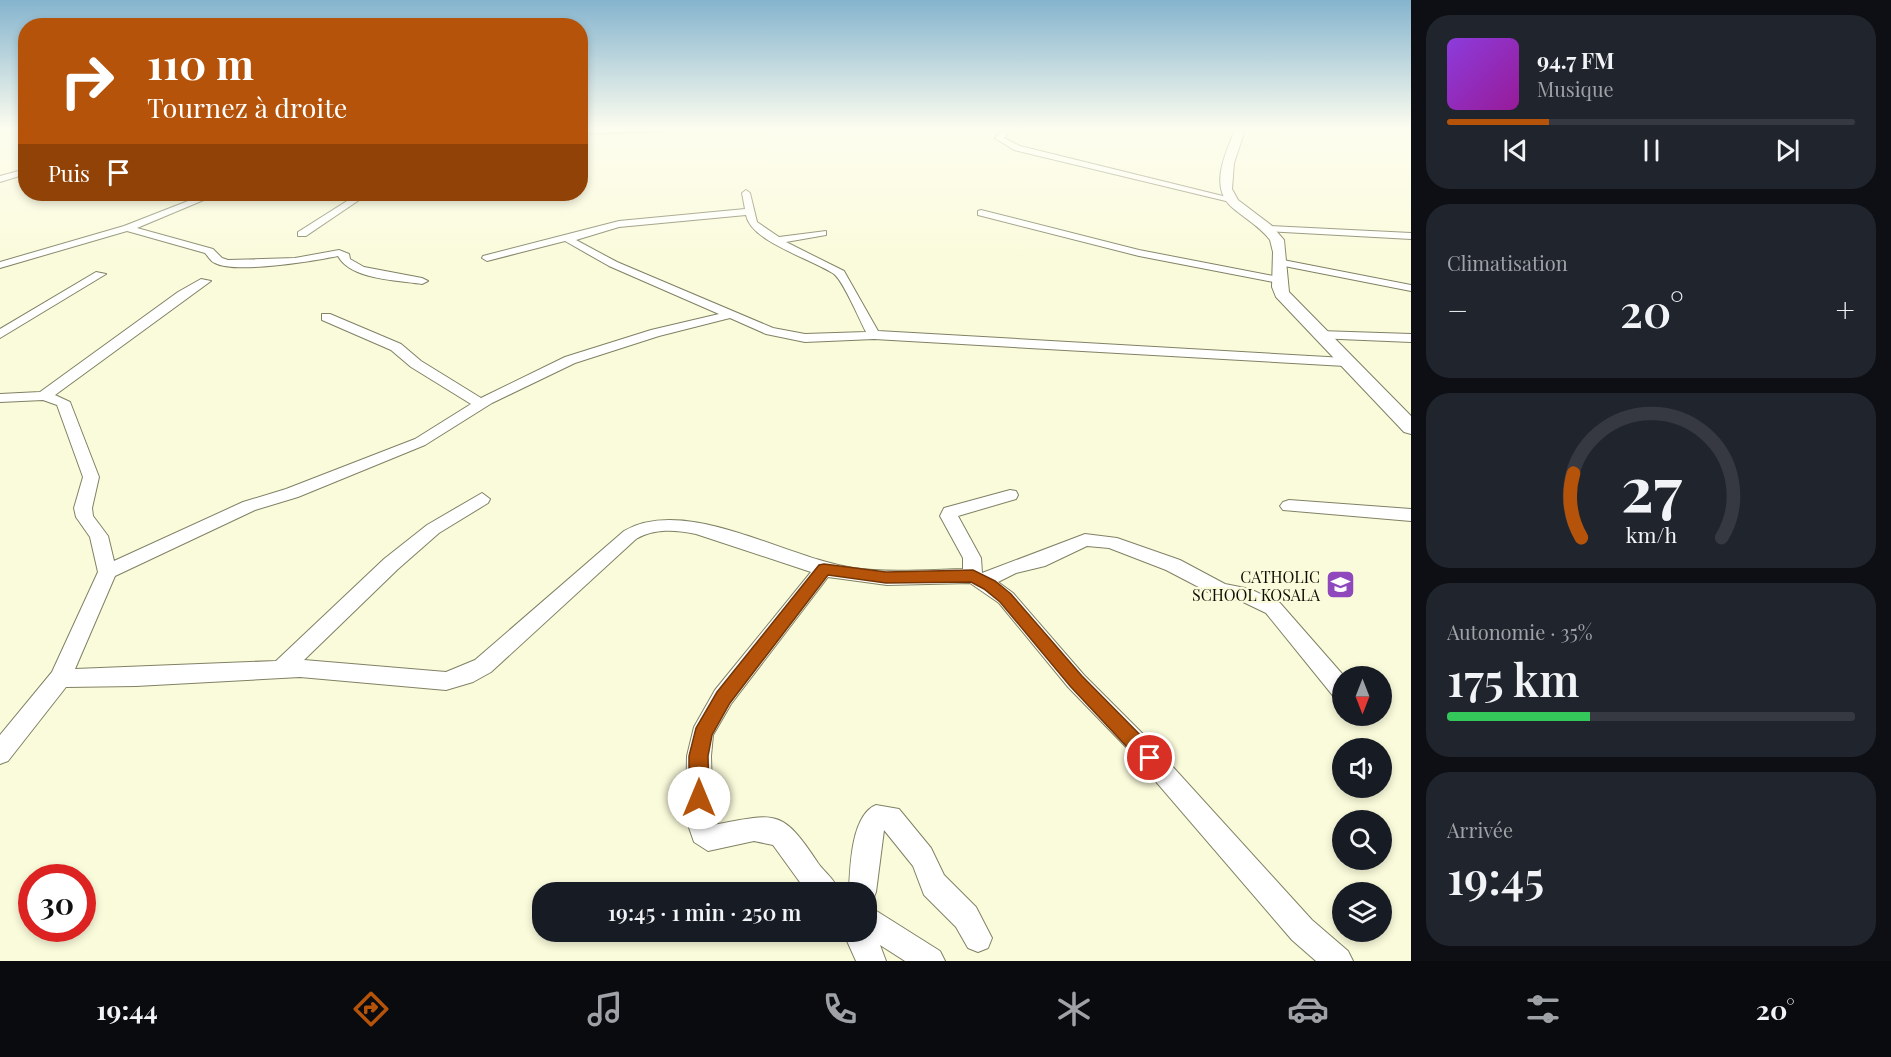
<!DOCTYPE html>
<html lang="fr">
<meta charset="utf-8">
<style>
body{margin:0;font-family:"Playfair Display",serif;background:#20242c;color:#f1f3f6;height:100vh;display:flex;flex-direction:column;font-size:22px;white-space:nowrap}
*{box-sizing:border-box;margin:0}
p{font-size:20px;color:#9ea1a6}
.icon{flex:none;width:33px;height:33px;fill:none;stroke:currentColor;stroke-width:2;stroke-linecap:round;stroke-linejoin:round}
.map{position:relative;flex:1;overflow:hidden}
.side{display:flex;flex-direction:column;gap:15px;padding:15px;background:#0d0f14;width:480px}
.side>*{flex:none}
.guide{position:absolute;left:18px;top:18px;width:570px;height:183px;border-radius:24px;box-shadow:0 3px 9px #0003;background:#b45309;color:#fff;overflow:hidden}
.needle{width:39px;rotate:180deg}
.controls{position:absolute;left:1332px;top:666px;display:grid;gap:12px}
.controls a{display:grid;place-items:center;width:60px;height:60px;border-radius:50%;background:#171b24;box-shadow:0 3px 9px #0003;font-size:30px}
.speed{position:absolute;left:18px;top:864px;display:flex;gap:12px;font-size:30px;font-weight:700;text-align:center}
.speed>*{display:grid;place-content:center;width:78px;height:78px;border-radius:50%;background:#171b24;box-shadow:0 3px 9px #0003;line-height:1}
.speed .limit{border:9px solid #d22;background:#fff;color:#111}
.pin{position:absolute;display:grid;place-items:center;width:51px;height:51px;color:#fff;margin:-26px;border:3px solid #fff;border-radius:50%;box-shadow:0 2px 6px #0007}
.me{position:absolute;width:66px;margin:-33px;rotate:0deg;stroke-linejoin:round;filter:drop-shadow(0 0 4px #0008)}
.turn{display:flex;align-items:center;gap:21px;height:126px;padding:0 30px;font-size:27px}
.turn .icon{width:78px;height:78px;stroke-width:2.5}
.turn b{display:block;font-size:42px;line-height:51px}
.then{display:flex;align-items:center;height:57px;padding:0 30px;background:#0003;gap:12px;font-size:22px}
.big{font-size:45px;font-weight:600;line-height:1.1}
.side .tile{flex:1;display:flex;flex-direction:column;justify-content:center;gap:9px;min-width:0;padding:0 21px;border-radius:24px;background:#20242c}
.side .dial{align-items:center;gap:0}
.dial svg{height:156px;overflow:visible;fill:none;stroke:#363941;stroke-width:7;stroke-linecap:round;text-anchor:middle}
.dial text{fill:#f1f3f6;stroke:none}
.song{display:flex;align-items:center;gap:18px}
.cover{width:72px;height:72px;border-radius:9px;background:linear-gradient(135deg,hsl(270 70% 55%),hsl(300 70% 35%))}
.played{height:6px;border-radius:3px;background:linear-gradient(90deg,#b45309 25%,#363941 25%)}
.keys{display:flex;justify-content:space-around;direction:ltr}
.heat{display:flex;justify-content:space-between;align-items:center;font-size:33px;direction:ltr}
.charge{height:9px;border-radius:4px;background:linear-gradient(90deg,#34c759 35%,#363941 0)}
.trip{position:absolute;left:532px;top:882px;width:345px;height:60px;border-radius:24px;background:#171b24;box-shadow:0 3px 9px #0003;font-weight:600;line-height:60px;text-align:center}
.tab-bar{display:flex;height:96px;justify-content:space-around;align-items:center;background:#090b0e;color:#9ea1a6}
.tab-bar .icon{width:42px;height:42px}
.tab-bar .active{color:#b45309}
.tab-bar b{font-size:27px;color:#f1f3f6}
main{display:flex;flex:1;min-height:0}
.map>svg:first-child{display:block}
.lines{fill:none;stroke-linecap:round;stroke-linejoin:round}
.street-casing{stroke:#818164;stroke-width:2}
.secondary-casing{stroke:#818164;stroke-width:2}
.street{fill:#fff;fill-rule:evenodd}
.secondary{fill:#fff;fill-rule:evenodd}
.route{fill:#b45309;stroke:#753606;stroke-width:1.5}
.labels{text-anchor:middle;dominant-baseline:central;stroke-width:4.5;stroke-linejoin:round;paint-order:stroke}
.poi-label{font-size:16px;fill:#0d0c04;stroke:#fafbdb;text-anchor:end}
</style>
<main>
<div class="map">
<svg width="1411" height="961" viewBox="0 0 1411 961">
<rect width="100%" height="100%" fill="#fafbdb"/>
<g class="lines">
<defs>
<g id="street">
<path d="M 580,130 L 683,130 L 580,134 Z"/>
<path d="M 1003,130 L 1010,130 L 1004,138 L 1020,146 L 1235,199 L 1230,202 L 1014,150 L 995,138 Z"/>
<path d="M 26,169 L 26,174 L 0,182 L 0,176 Z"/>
<path d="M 746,190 L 750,193 L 757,222 L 779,237 L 826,231 L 826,235 L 786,242 L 844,271 L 878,331 L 1345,358 L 1352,362 L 1345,366 L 874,339 L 805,342 L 766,334 L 730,318 L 659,336 L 575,363 L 492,403 L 425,445 L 298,497 L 255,510 L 115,576 L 75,669 L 276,661 L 384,559 L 427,525 L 482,493 L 490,499 L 488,503 L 439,533 L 398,569 L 304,660 L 446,672 L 475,660 L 624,531 C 686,495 786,558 853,568 C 889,573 927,570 963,569 L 963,558 L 940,516 L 944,508 L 1010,490 L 1016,491 L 1018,495 L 1016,499 L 958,516 L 981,558 L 982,573 L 1085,534 L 1117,538 L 1180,560 L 1225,584 L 1250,589 L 1280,603 L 1344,676 L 1342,699 L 1334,697 L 1266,613 L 1239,600 L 1214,595 L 1166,570 L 1109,548 L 1087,546 L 1045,566 L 1016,573 L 998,582 L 1013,593 L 1084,675 L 1143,734 L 1312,920 L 1348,951 L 1353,961 L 1316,961 L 1292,940 L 1127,748 L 1068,687 L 999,603 L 970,583 L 887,585 L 828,577 L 731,704 L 713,735 L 711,756 L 713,825 C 774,814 781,806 818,863 C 825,873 836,880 839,892 L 807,892 L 773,845 L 754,841 L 708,851 L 694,842 L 686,819 L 687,756 L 694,727 L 715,690 L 811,572 L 696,534 C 676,530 655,528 636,539 L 491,672 L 473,682 L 446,690 L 300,677 L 136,686 L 66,687 L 8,761 L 0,764 L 0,735 L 52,672 L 98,572 L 90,537 L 76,517 L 74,508 L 83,477 L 57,405 L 43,400 L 0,402 L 0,394 L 40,392 L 178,292 L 201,279 L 211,281 L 55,395 L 70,402 L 99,477 L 92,508 L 93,516 L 108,536 L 114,561 L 243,502 L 286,489 L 415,439 L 471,404 L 411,367 L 391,350 L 322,320 L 322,314 L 330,314 L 401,344 L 421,361 L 481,398 L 565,357 L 651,330 L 719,314 L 609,266 L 565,241 L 487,261 L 482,258 L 483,256 L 619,221 L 745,209 L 742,193 ZM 746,215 C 751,242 812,259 834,274 C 844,282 859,319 866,332 L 805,334 L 773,328 L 617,262 L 576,240 L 619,227 Z"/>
<path d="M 206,194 L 218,194 L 137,228 L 213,249 L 222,258 L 228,260 L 295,258 L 339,250 L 349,254 L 350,259 L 364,267 L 422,278 L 428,281 L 422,284 C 397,280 351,280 338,256 C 314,261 235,274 215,263 C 211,262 208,256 205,253 L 127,231 L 0,268 L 0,262 L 124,226 Z"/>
<path d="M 358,194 L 368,194 L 306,236 L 298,236 L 298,232 Z"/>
<path d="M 981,210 L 1139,250 L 1279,277 L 1285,280 L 1279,283 L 1139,256 L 978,215 L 978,211 Z"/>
<path d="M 1268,226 L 1411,233 L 1411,239 L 1264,231 L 1263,229 Z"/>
<path d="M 1278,259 L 1411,285 L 1411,291 L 1274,264 L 1273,262 Z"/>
<path d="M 96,272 L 106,274 L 0,338 L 0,329 Z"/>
<path d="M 1320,331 L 1411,334 L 1411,342 L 1316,338 L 1316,332 Z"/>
<path d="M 1289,500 L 1411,509 L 1411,521 L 1283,510 L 1280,506 L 1283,502 Z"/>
<path d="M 876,805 L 899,809 L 931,848 L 944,875 L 976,907 L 992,938 L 988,948 L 978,952 L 968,948 L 956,927 L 924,895 L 913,866 L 884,830 L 876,892 L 872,902 L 867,904 L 867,892 L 849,892 C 850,868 851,815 876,805 Z"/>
<path d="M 867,905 L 940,951 L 945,961 L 905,961 L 880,945 L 886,961 L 856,961 L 843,932 L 867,932 Z"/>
</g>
<path id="secondary" d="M 1235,130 L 1245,130 L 1234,163 L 1232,189 L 1238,200 L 1271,225 L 1284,240 L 1289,292 L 1411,416 L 1411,434 L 1404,432 L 1276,297 L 1272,287 L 1273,252 L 1270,240 C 1260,227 1246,219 1234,209 C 1208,189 1225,154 1235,130 Z"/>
</defs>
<use href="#street" class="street-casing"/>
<use href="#secondary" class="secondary-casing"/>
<use href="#street" class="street"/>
<use href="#secondary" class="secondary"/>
</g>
<linearGradient id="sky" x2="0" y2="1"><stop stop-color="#85b4ce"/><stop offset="0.49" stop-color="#fdfdef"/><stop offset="1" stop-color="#fdfdef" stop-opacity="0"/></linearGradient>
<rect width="1411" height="264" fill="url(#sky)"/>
<path class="route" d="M 824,564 L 886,572 L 973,570 L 995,581 L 1011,594 L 1082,676 L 1157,752 L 1160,758 L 1157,764 L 1150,767 L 1143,764 L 1070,686 L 1000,602 L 984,589 L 971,582 L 886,583 L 828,575 L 730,703 L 712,735 L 708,756 L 709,798 L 706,805 L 699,808 L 692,805 L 689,798 L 689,756 L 696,728 L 717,692 L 819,565 Z"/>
<defs>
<symbol id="school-square" viewBox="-11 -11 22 22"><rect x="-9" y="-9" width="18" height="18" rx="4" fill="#8f49bd" stroke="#fafbdb"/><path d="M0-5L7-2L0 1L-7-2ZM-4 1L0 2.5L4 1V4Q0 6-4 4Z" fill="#fff"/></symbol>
</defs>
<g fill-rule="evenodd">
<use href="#school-square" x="1324" y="568" width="33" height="33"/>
</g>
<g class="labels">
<g class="poi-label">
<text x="1320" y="576">CATHOLIC<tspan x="1320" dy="18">SCHOOL KOSALA</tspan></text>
</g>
</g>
</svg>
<div class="controls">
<a><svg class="needle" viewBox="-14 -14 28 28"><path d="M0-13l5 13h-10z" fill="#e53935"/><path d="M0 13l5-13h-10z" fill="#9ea1a6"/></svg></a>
<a><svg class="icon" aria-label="sound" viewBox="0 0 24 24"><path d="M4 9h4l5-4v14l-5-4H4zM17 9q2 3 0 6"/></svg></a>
<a><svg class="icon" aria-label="search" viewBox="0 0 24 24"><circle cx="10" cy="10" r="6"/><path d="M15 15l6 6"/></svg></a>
<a><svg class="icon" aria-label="layers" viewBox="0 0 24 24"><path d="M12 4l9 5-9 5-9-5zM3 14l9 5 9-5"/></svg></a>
</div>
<div class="speed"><div class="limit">30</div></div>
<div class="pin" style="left:1150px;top:758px;background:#d93025"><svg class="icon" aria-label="arrive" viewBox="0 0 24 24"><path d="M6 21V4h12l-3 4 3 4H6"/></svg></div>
<svg class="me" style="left:699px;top:798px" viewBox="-20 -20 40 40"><circle r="19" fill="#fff"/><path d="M0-13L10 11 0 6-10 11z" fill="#b45309"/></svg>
<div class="trip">19:45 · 1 min · 250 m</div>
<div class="guide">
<div class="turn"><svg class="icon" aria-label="right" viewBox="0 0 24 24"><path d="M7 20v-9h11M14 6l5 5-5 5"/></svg><div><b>110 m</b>Tournez à droite</div></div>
<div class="then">Puis<svg class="icon" aria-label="arrive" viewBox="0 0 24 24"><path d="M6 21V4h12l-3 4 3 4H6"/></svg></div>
</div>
</div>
<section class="side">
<div class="tile">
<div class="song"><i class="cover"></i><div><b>94.7 FM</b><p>Musique</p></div></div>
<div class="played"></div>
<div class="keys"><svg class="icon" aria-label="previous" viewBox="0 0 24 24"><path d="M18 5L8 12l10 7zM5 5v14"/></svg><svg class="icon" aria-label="pause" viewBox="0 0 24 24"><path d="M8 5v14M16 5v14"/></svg><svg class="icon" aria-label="next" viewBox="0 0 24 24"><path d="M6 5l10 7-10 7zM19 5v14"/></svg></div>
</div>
<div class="tile"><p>Climatisation</p>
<div class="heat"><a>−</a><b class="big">20°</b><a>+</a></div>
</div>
<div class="tile dial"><svg viewBox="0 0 100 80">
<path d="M14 69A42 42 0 1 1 86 69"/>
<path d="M14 69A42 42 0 0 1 10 36" stroke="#b45309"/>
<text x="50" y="56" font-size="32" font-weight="700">27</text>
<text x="50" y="72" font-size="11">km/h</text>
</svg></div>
<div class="tile"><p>Autonomie · 35%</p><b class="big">175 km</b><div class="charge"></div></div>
<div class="tile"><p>Arrivée</p><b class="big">19:45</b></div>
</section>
</main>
<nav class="tab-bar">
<b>19:44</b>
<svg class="icon active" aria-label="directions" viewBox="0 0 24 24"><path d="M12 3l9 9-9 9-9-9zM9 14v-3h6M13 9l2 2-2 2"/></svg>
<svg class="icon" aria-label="music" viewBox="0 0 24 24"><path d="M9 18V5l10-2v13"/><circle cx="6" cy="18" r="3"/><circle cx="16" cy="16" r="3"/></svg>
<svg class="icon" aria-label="phone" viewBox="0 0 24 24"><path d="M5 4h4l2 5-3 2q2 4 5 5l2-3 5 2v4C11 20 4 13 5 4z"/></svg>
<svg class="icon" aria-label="climate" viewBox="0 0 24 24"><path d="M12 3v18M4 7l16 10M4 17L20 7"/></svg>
<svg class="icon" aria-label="car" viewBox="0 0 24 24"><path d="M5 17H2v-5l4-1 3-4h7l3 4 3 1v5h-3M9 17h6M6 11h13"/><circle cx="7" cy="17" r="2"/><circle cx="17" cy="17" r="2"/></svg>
<svg class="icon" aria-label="filters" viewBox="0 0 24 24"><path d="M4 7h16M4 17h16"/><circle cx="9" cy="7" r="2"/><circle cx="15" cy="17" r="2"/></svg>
<b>20°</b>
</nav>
